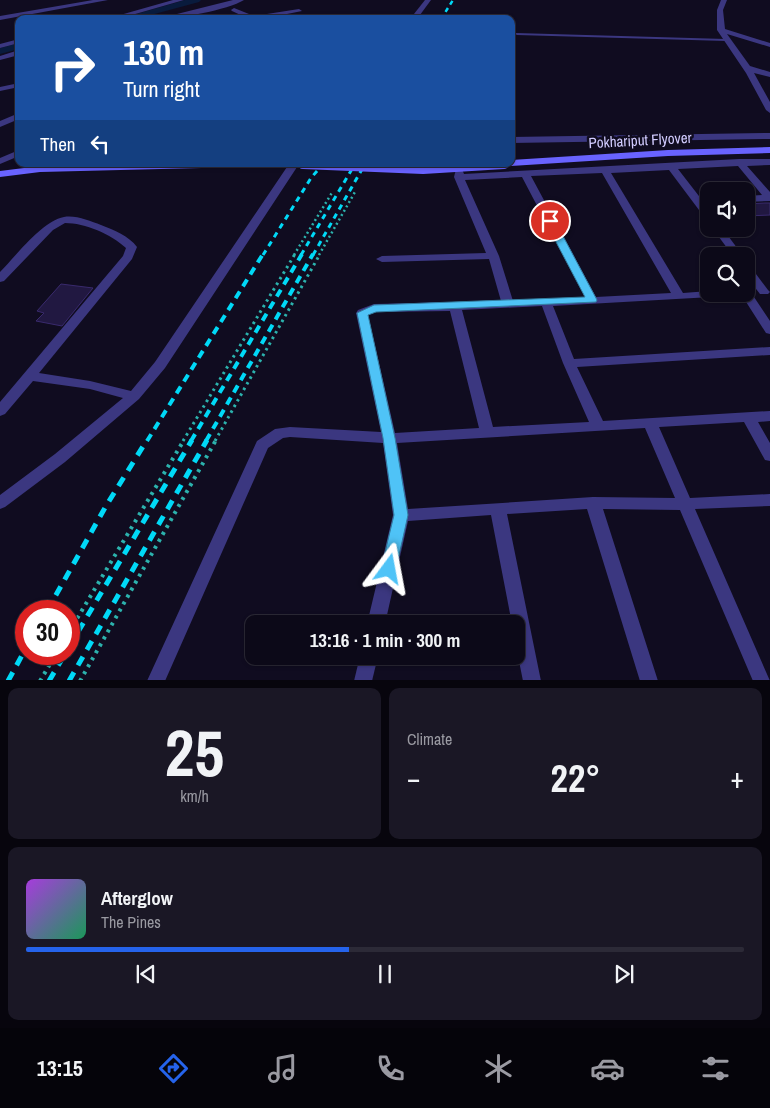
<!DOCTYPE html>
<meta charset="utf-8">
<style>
body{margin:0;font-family:"Archivo Narrow",sans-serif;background:#1a1725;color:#f1f3f6;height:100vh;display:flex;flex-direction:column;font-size:19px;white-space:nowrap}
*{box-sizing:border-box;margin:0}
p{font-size:16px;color:#9a9aa2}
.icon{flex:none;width:28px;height:28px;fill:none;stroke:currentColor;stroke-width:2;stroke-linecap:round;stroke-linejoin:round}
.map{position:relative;height:680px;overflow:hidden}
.panel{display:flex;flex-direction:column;gap:8px;padding:8px;background:#07050d;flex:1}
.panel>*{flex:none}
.guide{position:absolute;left:15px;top:15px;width:500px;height:152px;border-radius:10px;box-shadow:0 1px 4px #0004,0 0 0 1px #2c2a37;background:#1a4fa0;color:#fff;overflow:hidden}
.controls{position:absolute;left:700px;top:182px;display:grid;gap:10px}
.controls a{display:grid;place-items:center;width:55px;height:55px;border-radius:10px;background:#0c0918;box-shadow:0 1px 4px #0004,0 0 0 1px #2c2a37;font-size:25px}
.speed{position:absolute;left:15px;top:600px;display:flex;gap:10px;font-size:25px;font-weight:700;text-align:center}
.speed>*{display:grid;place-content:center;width:65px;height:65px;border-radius:50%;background:#0c0918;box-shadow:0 1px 4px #0004,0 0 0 1px #2c2a37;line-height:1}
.speed .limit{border:8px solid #d22;background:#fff;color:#111}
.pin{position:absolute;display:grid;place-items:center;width:42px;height:42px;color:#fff;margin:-21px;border:2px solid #fff;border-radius:50%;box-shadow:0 1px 5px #0007}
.me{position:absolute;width:55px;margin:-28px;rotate:13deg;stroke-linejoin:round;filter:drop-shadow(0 0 4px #0008)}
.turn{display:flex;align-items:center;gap:18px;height:105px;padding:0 25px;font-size:22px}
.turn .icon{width:65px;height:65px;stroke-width:2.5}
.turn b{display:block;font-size:35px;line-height:42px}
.then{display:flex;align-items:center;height:48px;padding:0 25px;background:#0003;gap:10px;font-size:19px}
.big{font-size:38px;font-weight:700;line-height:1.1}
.panel .card{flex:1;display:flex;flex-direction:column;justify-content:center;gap:8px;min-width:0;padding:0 18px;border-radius:10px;background:#1a1725}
.panel .dial{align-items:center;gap:0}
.dial b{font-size:65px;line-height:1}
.song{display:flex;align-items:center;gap:15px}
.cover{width:60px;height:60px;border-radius:8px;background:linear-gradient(135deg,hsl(280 70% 55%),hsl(150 70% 35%))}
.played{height:5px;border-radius:2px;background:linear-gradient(90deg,#2563eb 45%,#2c2a37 45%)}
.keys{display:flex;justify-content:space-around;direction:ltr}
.heat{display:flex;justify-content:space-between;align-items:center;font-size:28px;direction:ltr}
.panel .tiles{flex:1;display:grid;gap:8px;grid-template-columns:1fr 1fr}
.card:last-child{grid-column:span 2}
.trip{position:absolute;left:245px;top:615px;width:280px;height:50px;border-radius:10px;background:#0c0918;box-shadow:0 1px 4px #0004,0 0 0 1px #2c2a37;font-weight:700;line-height:50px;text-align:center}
.tabs{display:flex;height:80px;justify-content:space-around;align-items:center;background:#05040a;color:#9a9aa2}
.tabs .icon{width:35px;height:35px}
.tabs .active{color:#2563eb}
.tabs b{font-size:22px;color:#f1f3f6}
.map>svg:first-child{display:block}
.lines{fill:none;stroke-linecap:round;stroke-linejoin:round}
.canal{fill:#091b3d;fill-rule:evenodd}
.building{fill:#211841;stroke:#392a6d}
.path-far2{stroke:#2cb2ad;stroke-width:2.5;stroke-dasharray:2 3;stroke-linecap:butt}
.path-far1{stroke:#2cb2ad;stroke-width:3;stroke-dasharray:2.5 4;stroke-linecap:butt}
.path{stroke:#2cb2ad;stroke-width:4;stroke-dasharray:3 5;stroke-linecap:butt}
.lane{fill:#3b3780;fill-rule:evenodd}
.street{fill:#3b3780;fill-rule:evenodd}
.secondary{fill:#6963ff;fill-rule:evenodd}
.rail-far3{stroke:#00d9f7;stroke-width:2.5;stroke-dasharray:4.5 4;stroke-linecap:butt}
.rail-far2{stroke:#00d9f7;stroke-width:3;stroke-dasharray:5.5 5;stroke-linecap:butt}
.rail-far1{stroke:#00d9f7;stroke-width:4;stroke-dasharray:8 6;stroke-linecap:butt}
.rail{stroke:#00d9f7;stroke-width:5;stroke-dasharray:10 8;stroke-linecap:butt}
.secondary-bridge{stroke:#6963ff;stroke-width:10}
.route{fill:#4fc3f7;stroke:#337fa1}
.labels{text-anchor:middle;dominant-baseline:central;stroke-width:5;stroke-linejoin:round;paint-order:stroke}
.far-street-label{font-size:15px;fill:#d2ccff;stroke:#100c20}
</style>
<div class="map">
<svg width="770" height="681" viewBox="0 0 770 681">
<rect width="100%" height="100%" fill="#100c20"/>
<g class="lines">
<g class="canal">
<path d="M 185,0 L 201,0 L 199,2 L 136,19 L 119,19 Z"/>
<path d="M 19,43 L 19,49 L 0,54 L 0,48 Z"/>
</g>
</g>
<g class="building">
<path d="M 765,203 L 770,203 L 770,215 L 746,216 L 746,204 Z"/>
<path d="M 61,284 L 93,288 L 62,326 L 36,321 L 44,313 L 37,311 Z"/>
</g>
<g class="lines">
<g class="path-far2">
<path d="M 294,255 L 333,191"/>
<path d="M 319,255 L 355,192"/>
</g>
<g class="path-far1">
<path d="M 183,441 L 295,254"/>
<path d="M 215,441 L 320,254"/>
</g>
<g class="path">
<path d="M 69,632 L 184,440"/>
<path d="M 40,681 L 56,654"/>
<path d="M 80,681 L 216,440"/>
</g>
<path class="lane" d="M 516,33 L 726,39 L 728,40 L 726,41 L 517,35 L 515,34 Z"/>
<g class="street">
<path d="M 93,0 L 108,0 L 0,20 L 0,16 Z"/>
<path d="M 173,0 L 184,0 L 118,19 L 106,19 Z"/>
<path d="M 233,0 L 244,0 C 228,10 177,19 157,19 Z"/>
<path d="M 425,0 L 431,0 L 417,19 L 410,19 Z"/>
<path d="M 721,0 L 727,0 L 723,10 L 725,29 L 770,43 L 770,47 L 727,34 L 750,66 L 770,72 L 770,77 L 754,73 L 770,102 L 770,113 L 766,110 L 746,73 L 717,30 L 717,10 Z"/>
<path d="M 234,8 L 254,16 L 299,9 L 302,11 L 262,19 L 249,19 L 232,11 L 231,10 Z"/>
<path d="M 352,17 L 360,19 L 349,19 Z"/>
<path d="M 19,39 L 19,43 L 0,48 L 0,44 Z"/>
<path d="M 19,50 L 19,55 L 0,60 L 0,56 Z"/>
<path d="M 19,83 L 19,87 L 0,91 L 0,87 Z"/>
<path d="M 19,113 L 19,119 L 0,127 L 0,121 Z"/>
<path d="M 770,133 L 770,139 L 511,143 L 511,137 Z"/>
<path d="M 19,150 L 19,156 L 0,164 L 0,158 Z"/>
<path d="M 739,159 L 770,159 L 770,165 L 747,166 L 770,192 L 770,201 L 746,202 L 746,196 L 762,195 L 738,166 L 678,169 L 709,209 L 709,219 L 705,218 L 669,170 L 611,173 L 683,293 L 709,291 L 709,294 L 731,294 L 729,296 L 553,306 L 574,359 L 770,347 L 770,355 L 577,367 L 603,421 L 770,411 L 770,421 L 758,422 L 770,443 L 770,461 L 765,460 L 744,422 L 659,427 L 690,498 L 770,494 L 770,506 L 695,509 L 770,681 L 753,681 L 680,510 L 603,509 L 658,681 L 640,681 L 587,509 L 507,514 L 541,681 L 523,681 L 516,646 L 516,624 L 512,624 L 491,515 L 408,521 L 385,624 L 367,624 L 393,515 L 383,443 L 290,437 L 283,438 L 268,448 L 165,681 L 147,681 L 257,441 L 275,429 L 290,427 L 381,432 L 356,313 L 358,310 L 374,304 L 501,301 L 489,259 L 382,262 L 376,259 L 382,256 L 486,253 L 454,177 L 456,169 L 462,169 L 464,174 ZM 602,173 L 671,293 L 596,297 L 531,176 ZM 522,177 L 585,297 L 513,301 L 499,256 L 465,180 ZM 542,306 L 563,363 L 589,422 L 493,427 L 462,310 ZM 450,311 L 479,428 L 395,433 L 368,315 L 376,312 ZM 645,428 L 675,498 L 593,497 L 408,509 L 397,443 Z"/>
<path d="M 289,164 L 299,164 L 165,368 L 139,399 L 65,462 L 5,507 L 0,509 L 0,495 L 55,454 L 123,398 L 90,389 L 33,381 L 5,414 L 0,416 L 0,402 L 123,256 L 126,248 C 111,234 85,223 65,223 L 53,230 L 4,281 L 0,282 L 0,272 C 15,257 42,221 64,217 C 76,215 90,221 101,225 C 114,230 129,236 137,247 L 132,259 L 39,373 L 90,381 L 131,391 L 155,362 Z"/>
<path d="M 713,229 L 723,229 L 743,256 L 733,256 Z"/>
<path d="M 746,265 L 750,266 L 768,290 L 770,292 L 768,294 L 760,294 L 746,276 Z"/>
<path d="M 746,290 L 750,291 L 770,321 L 770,334 L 766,333 L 741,294 L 746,294 Z"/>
<path d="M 360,656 L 378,656 L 372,681 L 354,681 Z"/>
</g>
<g class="secondary">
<path d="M 770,147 L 770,153 L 668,156 L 511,166 L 507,164 L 511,164 L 511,160 L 668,150 Z"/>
<path d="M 137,164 L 247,164 L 242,167 L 40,172 L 0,177 L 0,171 L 40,166 Z"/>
</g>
<path class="rail-far3" d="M 441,19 L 453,0"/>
<g class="rail-far2">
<path d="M 263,255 L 311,178 L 323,164"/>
<path d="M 301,255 L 355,164"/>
<path d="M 313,255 L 365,164"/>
</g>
<g class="rail-far1">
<path d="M 147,441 L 263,254"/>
<path d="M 191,441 L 302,254"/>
<path d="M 206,441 L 313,254"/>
</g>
<g class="rail">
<path d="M 47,611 L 106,506 L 147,440"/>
<path d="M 69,647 L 192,440"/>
<path d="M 8,681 L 26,648"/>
<path d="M 49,681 L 65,654"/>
<path d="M 69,681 L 207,440"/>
</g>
<path class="secondary-bridge" d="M 303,164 L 423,169 L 504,164"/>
</g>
<path class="route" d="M 550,218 L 555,221 L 597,300 L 596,302 L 376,312 L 368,315 L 395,438 L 408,515 L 396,569 L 394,574 L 389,576 L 383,574 L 381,569 L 394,515 L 383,438 L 357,313 L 374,305 L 585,297 L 545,221 Z"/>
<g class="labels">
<g class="far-street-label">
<text transform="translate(640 140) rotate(-3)">Pokhariput Flyover</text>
</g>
</g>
</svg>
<div class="controls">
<a><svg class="icon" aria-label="sound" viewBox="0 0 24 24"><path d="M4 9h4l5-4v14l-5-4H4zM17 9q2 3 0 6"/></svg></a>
<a><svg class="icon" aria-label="search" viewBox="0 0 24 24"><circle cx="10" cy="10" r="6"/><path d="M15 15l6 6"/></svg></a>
</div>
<div class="speed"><div class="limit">30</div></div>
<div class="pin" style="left:550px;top:221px;background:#d93025"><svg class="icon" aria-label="arrive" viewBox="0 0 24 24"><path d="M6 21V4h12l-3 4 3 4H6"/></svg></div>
<svg class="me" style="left:389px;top:569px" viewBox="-20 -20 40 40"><path d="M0-17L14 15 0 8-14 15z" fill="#4fc3f7" stroke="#fff" stroke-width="4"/></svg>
<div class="trip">13:16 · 1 min · 300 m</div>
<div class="guide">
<div class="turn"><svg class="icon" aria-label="right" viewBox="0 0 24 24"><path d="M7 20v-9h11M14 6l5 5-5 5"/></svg><div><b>130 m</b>Turn right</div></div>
<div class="then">Then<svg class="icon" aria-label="left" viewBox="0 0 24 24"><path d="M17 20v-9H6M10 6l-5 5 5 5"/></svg></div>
</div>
</div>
<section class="panel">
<div class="tiles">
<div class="card dial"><b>25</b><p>km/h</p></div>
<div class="card"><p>Climate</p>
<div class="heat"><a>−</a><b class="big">22°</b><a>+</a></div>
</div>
<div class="card">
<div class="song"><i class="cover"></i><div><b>Afterglow</b><p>The Pines</p></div></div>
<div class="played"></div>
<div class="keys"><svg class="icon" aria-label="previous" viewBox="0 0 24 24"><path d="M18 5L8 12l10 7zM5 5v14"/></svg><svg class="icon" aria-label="pause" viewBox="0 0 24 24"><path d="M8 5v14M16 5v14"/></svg><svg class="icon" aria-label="next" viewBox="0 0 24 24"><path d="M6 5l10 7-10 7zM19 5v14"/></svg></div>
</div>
</div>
</section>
<nav class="tabs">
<b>13:15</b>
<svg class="icon active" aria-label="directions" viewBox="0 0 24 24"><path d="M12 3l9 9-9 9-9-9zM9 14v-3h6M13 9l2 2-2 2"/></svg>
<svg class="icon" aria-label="music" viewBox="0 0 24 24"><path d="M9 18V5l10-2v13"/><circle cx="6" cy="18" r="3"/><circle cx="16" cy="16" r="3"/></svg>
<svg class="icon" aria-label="phone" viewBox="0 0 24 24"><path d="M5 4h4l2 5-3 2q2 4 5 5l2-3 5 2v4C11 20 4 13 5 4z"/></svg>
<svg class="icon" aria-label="climate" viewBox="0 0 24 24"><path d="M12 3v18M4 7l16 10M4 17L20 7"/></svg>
<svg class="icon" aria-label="car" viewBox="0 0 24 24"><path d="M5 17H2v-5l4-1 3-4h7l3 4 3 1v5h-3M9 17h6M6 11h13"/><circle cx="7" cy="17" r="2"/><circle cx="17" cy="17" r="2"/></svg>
<svg class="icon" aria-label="filters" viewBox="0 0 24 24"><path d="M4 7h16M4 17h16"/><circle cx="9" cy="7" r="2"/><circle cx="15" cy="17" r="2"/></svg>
</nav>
